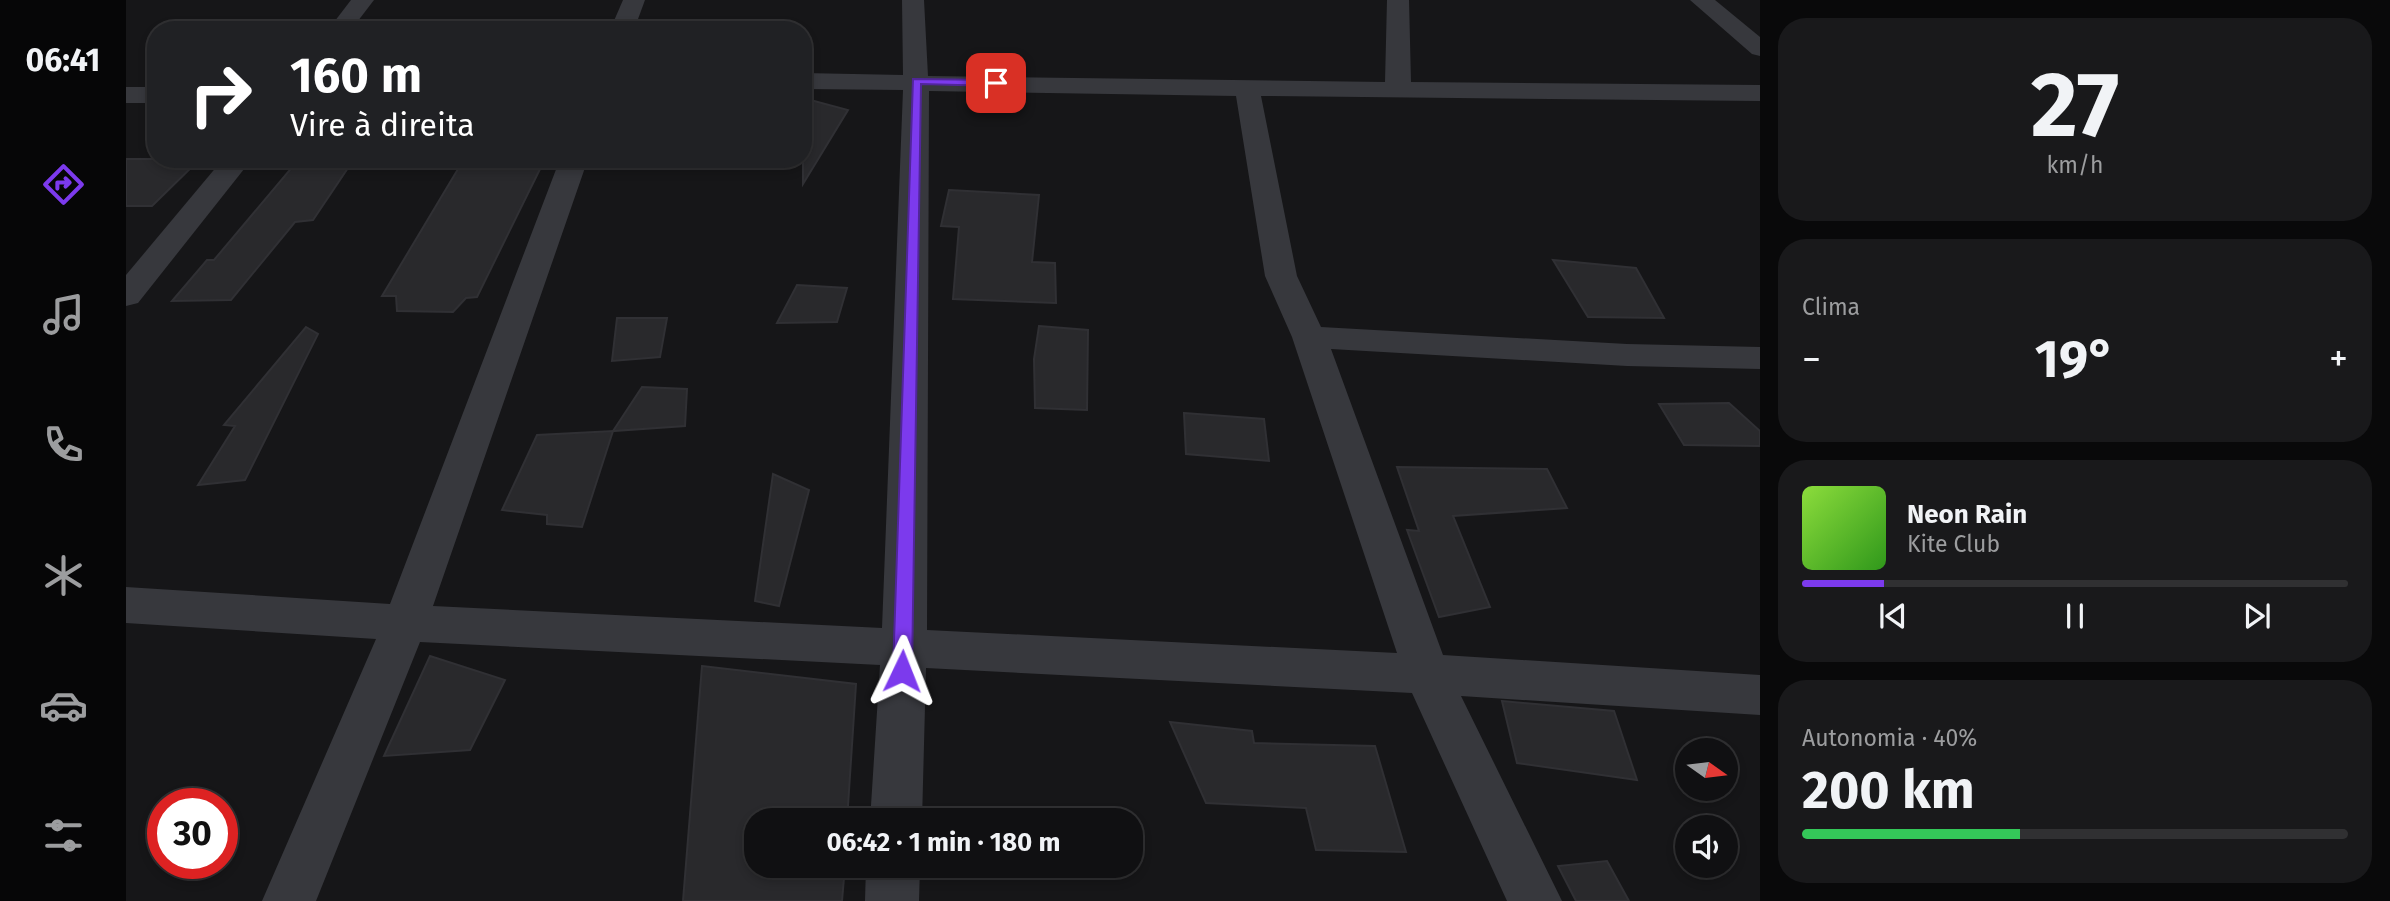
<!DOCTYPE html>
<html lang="pt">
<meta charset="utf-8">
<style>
body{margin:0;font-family:"Fira Sans",sans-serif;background:#19191b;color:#f1f3f6;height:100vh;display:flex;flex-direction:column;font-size:26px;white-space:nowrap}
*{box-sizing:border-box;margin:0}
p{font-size:23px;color:#9c9d9f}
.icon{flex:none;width:38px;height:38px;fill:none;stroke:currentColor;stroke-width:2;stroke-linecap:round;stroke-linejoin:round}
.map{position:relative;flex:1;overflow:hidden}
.side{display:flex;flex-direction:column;gap:18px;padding:18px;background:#09090a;width:630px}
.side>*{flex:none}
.hud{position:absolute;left:21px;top:21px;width:665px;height:147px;border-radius:28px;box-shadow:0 4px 10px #0003,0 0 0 2px #303032;background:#202124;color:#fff;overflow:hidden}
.needle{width:46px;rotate:104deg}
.fabs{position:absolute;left:1549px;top:738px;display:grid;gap:14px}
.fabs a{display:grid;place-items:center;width:63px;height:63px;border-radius:50%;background:#101012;box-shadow:0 4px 10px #0003,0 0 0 2px #303032;font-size:35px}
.speed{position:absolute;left:21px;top:788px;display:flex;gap:14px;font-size:35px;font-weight:700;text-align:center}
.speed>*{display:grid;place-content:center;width:91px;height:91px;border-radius:50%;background:#101012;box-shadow:0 4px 10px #0003,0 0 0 2px #303032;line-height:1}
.speed .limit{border:10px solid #d22;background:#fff;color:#111}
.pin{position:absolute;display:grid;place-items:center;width:60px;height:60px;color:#fff;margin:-30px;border-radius:14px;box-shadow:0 4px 10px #0006}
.me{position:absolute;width:77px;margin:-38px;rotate:2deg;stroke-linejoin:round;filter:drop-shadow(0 0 5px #0008)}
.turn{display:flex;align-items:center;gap:24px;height:147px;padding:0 28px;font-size:32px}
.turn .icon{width:91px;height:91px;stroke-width:2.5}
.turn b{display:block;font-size:49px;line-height:60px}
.big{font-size:52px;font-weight:700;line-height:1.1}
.side .card{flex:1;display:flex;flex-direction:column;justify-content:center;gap:10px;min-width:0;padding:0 24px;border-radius:28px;background:#19191b}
.side .dial{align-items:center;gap:0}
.dial b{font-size:91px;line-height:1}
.song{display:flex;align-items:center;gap:21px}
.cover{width:84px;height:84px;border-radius:10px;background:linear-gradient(135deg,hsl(90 70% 55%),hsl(110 70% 35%))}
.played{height:7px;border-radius:4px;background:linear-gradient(90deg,#7c3aed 15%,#303032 15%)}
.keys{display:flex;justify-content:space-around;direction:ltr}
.heat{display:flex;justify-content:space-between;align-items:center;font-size:38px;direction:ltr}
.charge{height:10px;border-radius:5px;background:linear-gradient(90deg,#34c759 40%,#303032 0)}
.trip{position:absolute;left:618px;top:808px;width:399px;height:70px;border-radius:28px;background:#101012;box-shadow:0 4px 10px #0003,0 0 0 2px #303032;font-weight:700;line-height:70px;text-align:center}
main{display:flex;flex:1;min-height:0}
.tabs{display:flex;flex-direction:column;width:126px;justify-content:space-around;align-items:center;background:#060607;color:#9c9d9f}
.tabs .icon{width:49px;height:49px}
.tabs .current{color:#7c3aed}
.tabs b{font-size:32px;color:#f1f3f6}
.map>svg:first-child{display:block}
.building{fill:#29292c;stroke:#303034;stroke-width:2}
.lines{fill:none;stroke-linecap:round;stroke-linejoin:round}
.minor{fill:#37383d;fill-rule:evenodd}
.route{fill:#7c3aed;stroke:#51269a;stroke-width:2}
</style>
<main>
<nav class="tabs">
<b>06:41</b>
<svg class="icon current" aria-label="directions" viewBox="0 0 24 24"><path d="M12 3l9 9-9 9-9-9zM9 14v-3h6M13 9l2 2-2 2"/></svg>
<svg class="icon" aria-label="music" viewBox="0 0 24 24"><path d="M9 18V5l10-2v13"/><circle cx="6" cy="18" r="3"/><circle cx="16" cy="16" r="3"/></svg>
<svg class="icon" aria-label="phone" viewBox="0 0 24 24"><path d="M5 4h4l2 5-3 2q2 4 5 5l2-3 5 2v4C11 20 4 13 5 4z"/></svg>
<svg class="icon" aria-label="climate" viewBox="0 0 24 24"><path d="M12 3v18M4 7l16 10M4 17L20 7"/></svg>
<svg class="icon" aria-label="car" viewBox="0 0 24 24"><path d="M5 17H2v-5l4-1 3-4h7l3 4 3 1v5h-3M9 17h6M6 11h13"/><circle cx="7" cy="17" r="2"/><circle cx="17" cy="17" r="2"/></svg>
<svg class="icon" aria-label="filters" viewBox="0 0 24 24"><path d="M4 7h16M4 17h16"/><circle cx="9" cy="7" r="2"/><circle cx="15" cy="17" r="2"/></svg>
</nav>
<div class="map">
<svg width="1634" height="901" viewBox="0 0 1634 901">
<rect width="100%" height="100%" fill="#161618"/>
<g class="building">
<path d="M 677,98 L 722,110 L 677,184 Z"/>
<path d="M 0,159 L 74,159 L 26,206 L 0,206 Z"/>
<path d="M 173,159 L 228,159 L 187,220 L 169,222 L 105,300 L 46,301 L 81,260 L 88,260 Z"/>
<path d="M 338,159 L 419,159 L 351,297 L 340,298 L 327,312 L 271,311 L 270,296 L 256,296 Z"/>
<path d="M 823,190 L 913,195 L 906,262 L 929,263 L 930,303 L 827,299 L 833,227 L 815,226 Z"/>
<path d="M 1427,260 L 1510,268 L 1538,318 L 1462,317 Z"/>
<path d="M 671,285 L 721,288 L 711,322 L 651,323 Z"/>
<path d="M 491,318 L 541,318 L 534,357 L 486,361 Z"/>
<path d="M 913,326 L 962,330 L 961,410 L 909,408 L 908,359 Z"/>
<path d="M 180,327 L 192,334 L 119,480 L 72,485 L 109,426 L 98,425 Z"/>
<path d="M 516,387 L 561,389 L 559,426 L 487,431 Z"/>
<path d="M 1603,403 L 1634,431 L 1634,446 L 1558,445 L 1533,404 Z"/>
<path d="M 1058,413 L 1138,419 L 1143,461 L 1060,454 Z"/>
<path d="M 487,431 L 456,527 L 421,524 L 421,515 L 376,510 L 411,435 Z"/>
<path d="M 1271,467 L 1421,469 L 1441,508 L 1327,516 L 1364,607 L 1313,617 L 1281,530 L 1293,531 Z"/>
<path d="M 647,474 L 683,490 L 653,606 L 629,601 Z"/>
<path d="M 304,656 L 379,680 L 344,750 L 258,756 Z"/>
<path d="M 576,666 L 730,684 L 721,821 L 630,821 L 630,866 L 719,866 L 716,901 L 557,901 Z"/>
<path d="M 1376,701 L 1488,711 L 1511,780 L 1391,763 Z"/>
<path d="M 1044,722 L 1126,731 L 1128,743 L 1249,746 L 1280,852 L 1190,850 L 1180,808 L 1080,803 Z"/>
<path d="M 1481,861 L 1503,901 L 1450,901 L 1432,866 Z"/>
</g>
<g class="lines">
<g class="minor">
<path d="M 225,0 L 248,0 L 225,30 L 202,30 Z"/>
<path d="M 497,0 L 519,0 L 508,30 L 484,30 Z"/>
<path d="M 776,0 L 798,0 L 802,76 L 1259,82 L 1261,0 L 1283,0 L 1285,82 L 1634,85 L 1634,101 L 1135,96 L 1171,276 L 1195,327 L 1501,344 L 1634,347 L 1634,369 L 1501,366 L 1205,349 L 1317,655 L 1634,675 L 1634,715 L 1335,696 L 1436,901 L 1381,901 L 1286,693 L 800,668 L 796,821 L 744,821 L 754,665 L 294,642 L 190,901 L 136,901 L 250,639 L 0,623 L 0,587 L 264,604 L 434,159 L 462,159 L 307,606 L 756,628 L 777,90 L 677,89 L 677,73 L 777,75 ZM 803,91 L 1110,96 L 1139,276 L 1166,337 L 1271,653 L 801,630 Z"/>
<path d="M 1564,0 L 1589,0 L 1634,37 L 1634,56 L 1626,54 Z"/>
<rect x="0" y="87" width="30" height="16"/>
<path d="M 97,159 L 126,159 L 12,303 L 0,306 L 0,275 Z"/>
<path d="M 740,866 L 794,866 L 793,901 L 739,901 Z"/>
</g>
</g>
<path class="route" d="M 787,79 L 870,80 L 875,83 L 870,86 L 795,84 L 786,671 L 783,677 L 770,677 L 767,671 Z"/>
</svg>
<div class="fabs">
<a><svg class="needle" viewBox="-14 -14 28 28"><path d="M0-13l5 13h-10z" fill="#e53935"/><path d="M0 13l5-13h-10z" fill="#9c9d9f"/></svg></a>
<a><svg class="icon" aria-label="sound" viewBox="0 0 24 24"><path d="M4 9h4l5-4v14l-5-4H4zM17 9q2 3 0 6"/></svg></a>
</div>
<div class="speed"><div class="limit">30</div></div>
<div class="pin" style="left:870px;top:83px;background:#d93025"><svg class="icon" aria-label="arrive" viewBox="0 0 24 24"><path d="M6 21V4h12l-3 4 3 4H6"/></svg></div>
<svg class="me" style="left:776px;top:671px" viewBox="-20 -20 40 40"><path d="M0-17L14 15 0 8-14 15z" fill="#7c3aed" stroke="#fff" stroke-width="4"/></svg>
<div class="trip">06:42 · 1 min · 180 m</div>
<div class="hud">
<div class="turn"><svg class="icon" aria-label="right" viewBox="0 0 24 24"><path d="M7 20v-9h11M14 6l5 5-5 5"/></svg><div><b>160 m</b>Vire à direita</div></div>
</div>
</div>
<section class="side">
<div class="card dial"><b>27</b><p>km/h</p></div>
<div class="card"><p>Clima</p>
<div class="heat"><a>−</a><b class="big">19°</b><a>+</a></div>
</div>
<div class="card">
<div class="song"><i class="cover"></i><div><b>Neon Rain</b><p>Kite Club</p></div></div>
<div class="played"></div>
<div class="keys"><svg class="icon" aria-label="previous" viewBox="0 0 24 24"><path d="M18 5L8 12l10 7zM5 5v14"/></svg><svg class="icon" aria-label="pause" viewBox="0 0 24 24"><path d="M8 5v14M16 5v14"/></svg><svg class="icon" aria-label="next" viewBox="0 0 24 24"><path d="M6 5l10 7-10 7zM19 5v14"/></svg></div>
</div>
<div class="card"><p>Autonomia · 40%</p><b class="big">200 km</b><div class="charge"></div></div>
</section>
</main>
